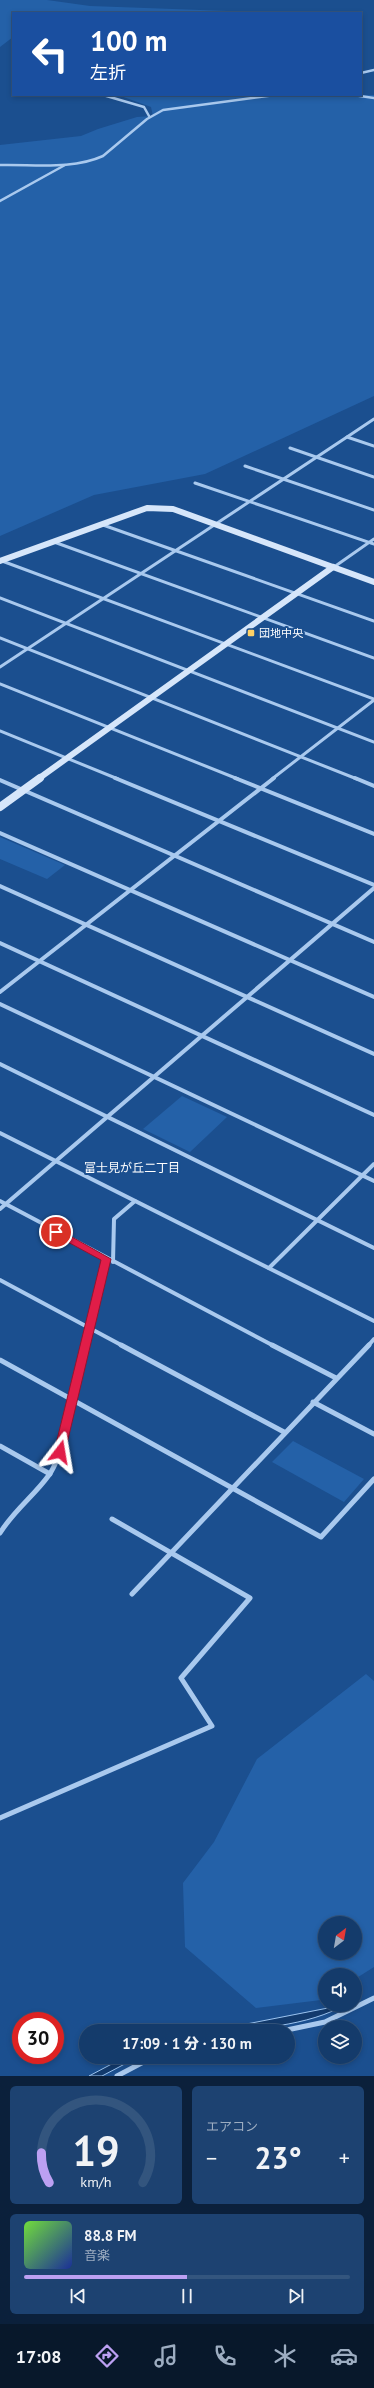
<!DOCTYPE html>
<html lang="ja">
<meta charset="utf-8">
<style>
body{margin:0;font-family:"PT Sans","Noto Sans JP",sans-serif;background:#1d4271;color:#f1f3f6;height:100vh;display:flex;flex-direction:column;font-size:15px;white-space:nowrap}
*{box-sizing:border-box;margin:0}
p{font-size:13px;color:#9dadc1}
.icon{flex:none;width:22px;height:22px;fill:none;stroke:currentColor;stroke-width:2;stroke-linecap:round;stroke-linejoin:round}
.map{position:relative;height:2076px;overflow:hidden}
.drawer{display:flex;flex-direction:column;gap:10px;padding:10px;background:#0b203b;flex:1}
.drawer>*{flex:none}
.hud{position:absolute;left:12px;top:12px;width:350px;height:84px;border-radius:0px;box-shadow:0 2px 6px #0003,0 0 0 1px #33557e;background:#1a4fa0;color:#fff;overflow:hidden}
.needle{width:26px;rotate:31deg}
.tools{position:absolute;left:318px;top:1916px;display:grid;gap:8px}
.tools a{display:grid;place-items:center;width:44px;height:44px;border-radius:50%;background:#143b6b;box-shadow:0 2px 6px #0003,0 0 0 1px #33557e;font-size:20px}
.speed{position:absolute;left:12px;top:2012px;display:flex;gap:8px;font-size:20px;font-weight:700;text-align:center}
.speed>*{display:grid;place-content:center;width:52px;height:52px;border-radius:50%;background:#143b6b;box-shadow:0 2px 6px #0003,0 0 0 1px #33557e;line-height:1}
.speed .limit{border:6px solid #d22;background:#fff;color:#111}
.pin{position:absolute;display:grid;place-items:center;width:34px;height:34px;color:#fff;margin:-17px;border:2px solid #fff;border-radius:50%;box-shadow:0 1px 4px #0007}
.me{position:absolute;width:44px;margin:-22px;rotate:14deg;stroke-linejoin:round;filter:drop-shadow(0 0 3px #0008)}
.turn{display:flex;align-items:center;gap:14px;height:84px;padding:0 12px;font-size:18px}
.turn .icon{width:52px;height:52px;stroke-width:2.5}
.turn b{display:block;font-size:28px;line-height:34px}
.big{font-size:30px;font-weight:800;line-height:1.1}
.drawer .card{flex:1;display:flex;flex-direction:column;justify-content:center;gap:6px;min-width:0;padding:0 14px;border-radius:6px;background:#1d4271}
.drawer .dial{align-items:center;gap:0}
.dial svg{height:104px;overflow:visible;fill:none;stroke:#33557e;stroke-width:7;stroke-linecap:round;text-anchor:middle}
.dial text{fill:#f1f3f6;stroke:none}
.song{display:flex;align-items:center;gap:12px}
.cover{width:48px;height:48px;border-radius:6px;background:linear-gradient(135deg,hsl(100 70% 55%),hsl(230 70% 35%))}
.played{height:4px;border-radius:2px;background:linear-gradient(90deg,#bca0f2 50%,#33557e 50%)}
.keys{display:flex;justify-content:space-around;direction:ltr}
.heat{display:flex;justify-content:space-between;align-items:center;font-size:22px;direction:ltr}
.drawer .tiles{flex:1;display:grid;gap:10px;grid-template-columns:1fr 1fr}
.card:last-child{grid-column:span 2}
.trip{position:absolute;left:79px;top:2024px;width:216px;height:40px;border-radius:20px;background:#143b6b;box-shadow:0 2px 6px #0003,0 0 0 1px #33557e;font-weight:800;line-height:40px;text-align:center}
.menu{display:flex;height:64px;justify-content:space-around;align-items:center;background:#08182b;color:#9dadc1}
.menu .icon{width:28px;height:28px}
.menu .on{color:#bca0f2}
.menu b{font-size:18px;color:#f1f3f6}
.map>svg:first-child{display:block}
.green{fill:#2461a8;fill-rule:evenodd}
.water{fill:#123a6d;stroke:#9cc4f0}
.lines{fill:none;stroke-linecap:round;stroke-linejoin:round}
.street-far3{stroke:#a9c9ee;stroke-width:2.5}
.street-far2{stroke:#a9c9ee;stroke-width:3}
.street-far1{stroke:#a9c9ee;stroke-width:4}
.street{stroke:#a9c9ee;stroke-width:5}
.secondary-far1{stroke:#d6e6fa;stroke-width:6}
.secondary{stroke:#d6e6fa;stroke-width:8}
.route{fill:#e11d48;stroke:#92132f}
.poi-dot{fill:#ffd166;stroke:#1b4f8f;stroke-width:1.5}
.labels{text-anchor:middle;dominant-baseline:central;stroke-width:4;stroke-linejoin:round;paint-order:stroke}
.poi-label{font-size:11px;fill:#fff;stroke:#1b4f8f;text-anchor:start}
.neighbourhood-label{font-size:12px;fill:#fff;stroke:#1b4f8f}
</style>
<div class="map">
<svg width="374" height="2076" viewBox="0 0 374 2076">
<rect width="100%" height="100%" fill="#1b4f8f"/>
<g class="green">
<path d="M 0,0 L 47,0 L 90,6 L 280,13 L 13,13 L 13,37 L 0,47 Z"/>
<path d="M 118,95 L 374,95 L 374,396 L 205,474 L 94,495 L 0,536 L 0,145 L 81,136 L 98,129 L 137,117 L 153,116 L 151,107 Z"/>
<path d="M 0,837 L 65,865 L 47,879 L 0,859 Z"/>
<path d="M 182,1096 L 227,1117 L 190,1152 L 143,1129 Z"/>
<path d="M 293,1441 L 364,1479 L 344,1502 L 272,1462 Z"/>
<path d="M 366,1674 L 374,1681 L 374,1967 L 355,1979 L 355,1975 L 325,1975 L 325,1997 L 321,2000 L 256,2008 L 185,1947 L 183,1883 L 214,1842 L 257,1759 ZM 325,1923 L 355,1923 L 355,1953 L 325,1953 Z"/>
</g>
<g class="water">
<path d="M 333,2005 L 344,2005 C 312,2025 249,2031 211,2031 L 328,2008 Z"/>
<path d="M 125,2057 L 138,2057 L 102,2076 L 89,2076 Z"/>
</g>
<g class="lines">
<g class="street-far3">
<path d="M 361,73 L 374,70"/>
<path d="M 103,95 L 144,107 L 149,116"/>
<path d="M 353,95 L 374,98"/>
<path d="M 0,165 C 33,164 72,170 103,156 L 147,119 L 163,110 L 275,95"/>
<path d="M 0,201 L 65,165"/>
</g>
<g class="street-far2">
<path d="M 347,437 L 374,419"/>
<path d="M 290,448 L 374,477"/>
<path d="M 245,466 L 374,510"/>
<path d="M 195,483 L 374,544"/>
<path d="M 103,525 L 374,621"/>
<path d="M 54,542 L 374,658"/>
<path d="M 2,561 L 374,699"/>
<path d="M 334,567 L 374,539"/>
<path d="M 0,598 L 374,742"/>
<path d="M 0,638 L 357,779"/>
<path d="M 0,667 L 347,437 L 374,446"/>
<path d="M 0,684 L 238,779"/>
<path d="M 0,731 L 118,779"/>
<path d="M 272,779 L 374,700"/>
</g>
<g class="street-far1">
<path d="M 115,778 L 374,885"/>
<path d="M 235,778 L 374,834"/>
<path d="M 355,778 L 374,786"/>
<path d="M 0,780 L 374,942"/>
<path d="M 0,833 L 374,997"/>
<path d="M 0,886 L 374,1054"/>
<path d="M 0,943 L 374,1115"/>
<path d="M 0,992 L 274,778"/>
<path d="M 0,1004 L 374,1181"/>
<path d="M 0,1064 L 374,1248"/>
<path d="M 0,1133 L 374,1321"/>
<path d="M 0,1201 L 274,1346"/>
<path d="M 0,1209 L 374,888"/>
<path d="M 113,1262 L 114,1219 L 135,1201"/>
<path d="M 269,1268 L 374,1164"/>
<path d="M 0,1280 L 123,1346"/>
<path d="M 85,1346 L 106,1259"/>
<path d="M 368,1346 L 374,1339"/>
</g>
<g class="street">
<path d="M 121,1345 L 284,1432"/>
<path d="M 272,1345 L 336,1378"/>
<path d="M 0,1360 L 321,1537 L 374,1479"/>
<path d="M 313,1402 L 374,1434"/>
<path d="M 0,1446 L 50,1474"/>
<path d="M 0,1533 C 15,1509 34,1496 49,1475 C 66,1452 78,1375 86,1345"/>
<path d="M 132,1594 L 369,1345"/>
<path d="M 0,1818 L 212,1726 L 181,1678 L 250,1598 L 112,1519"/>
<path d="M 282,2031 L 325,2022 L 374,1998"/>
<path d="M 117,2076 L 153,2057"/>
</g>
<g class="secondary-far1">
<path d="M 0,561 L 147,508 L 173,509 L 374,582"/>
<path d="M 38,779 L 333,567"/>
</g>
<path class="secondary" d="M 0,807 L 40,778"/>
</g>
<path class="route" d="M 56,1228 L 111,1259 L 65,1452 L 60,1456 L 54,1452 L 101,1260 L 53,1234 L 51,1232 Z"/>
<rect class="poi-dot" x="247" y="629" width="8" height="8" rx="2"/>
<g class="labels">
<g class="poi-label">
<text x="259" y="633">団地中央</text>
</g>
<g class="neighbourhood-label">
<text x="132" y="1167">富士見が丘二丁目</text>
</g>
</g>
</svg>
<div class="tools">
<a><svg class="needle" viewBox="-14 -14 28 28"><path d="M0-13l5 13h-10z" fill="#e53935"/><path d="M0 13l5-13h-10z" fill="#9dadc1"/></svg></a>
<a><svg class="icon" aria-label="sound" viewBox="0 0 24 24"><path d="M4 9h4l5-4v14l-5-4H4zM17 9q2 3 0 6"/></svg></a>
<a><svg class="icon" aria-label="layers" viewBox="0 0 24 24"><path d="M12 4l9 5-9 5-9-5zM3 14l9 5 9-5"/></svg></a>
</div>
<div class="speed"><div class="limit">30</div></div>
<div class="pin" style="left:56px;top:1232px;background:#d93025"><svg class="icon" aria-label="arrive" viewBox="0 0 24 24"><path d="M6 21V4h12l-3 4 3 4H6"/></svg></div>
<svg class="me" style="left:60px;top:1452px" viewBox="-20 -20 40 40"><path d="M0-17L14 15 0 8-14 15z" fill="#e11d48" stroke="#fff" stroke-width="4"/></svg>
<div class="trip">17:09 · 1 分 · 130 m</div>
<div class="hud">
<div class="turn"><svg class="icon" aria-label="left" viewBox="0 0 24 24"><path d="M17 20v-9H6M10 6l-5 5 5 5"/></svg><div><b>100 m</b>左折</div></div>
</div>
</div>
<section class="drawer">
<div class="tiles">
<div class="card dial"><svg viewBox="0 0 100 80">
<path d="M14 69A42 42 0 1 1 86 69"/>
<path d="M14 69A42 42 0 0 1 8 46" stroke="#bca0f2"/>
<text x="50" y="56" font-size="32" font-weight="700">19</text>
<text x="50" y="72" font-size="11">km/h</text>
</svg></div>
<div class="card"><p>エアコン</p>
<div class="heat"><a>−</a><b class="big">23°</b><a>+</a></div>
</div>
<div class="card">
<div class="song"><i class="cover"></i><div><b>88.8 FM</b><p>音楽</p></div></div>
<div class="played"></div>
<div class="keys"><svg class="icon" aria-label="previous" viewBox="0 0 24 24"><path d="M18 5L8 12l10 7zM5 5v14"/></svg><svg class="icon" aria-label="pause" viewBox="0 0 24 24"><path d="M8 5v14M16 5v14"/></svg><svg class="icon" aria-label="next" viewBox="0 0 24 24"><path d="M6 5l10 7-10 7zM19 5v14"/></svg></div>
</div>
</div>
</section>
<nav class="menu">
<b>17:08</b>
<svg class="icon on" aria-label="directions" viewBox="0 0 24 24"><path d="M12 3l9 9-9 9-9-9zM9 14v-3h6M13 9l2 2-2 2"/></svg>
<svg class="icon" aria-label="music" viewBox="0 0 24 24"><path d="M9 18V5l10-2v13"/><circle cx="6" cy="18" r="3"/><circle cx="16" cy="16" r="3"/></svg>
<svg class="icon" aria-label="phone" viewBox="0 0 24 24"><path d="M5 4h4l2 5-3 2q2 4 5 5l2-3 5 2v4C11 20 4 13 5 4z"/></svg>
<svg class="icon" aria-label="climate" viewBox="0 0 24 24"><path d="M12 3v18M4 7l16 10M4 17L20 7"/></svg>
<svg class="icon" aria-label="car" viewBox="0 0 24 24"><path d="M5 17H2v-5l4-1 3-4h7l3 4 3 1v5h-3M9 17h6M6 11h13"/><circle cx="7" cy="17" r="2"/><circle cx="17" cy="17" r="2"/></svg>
</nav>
